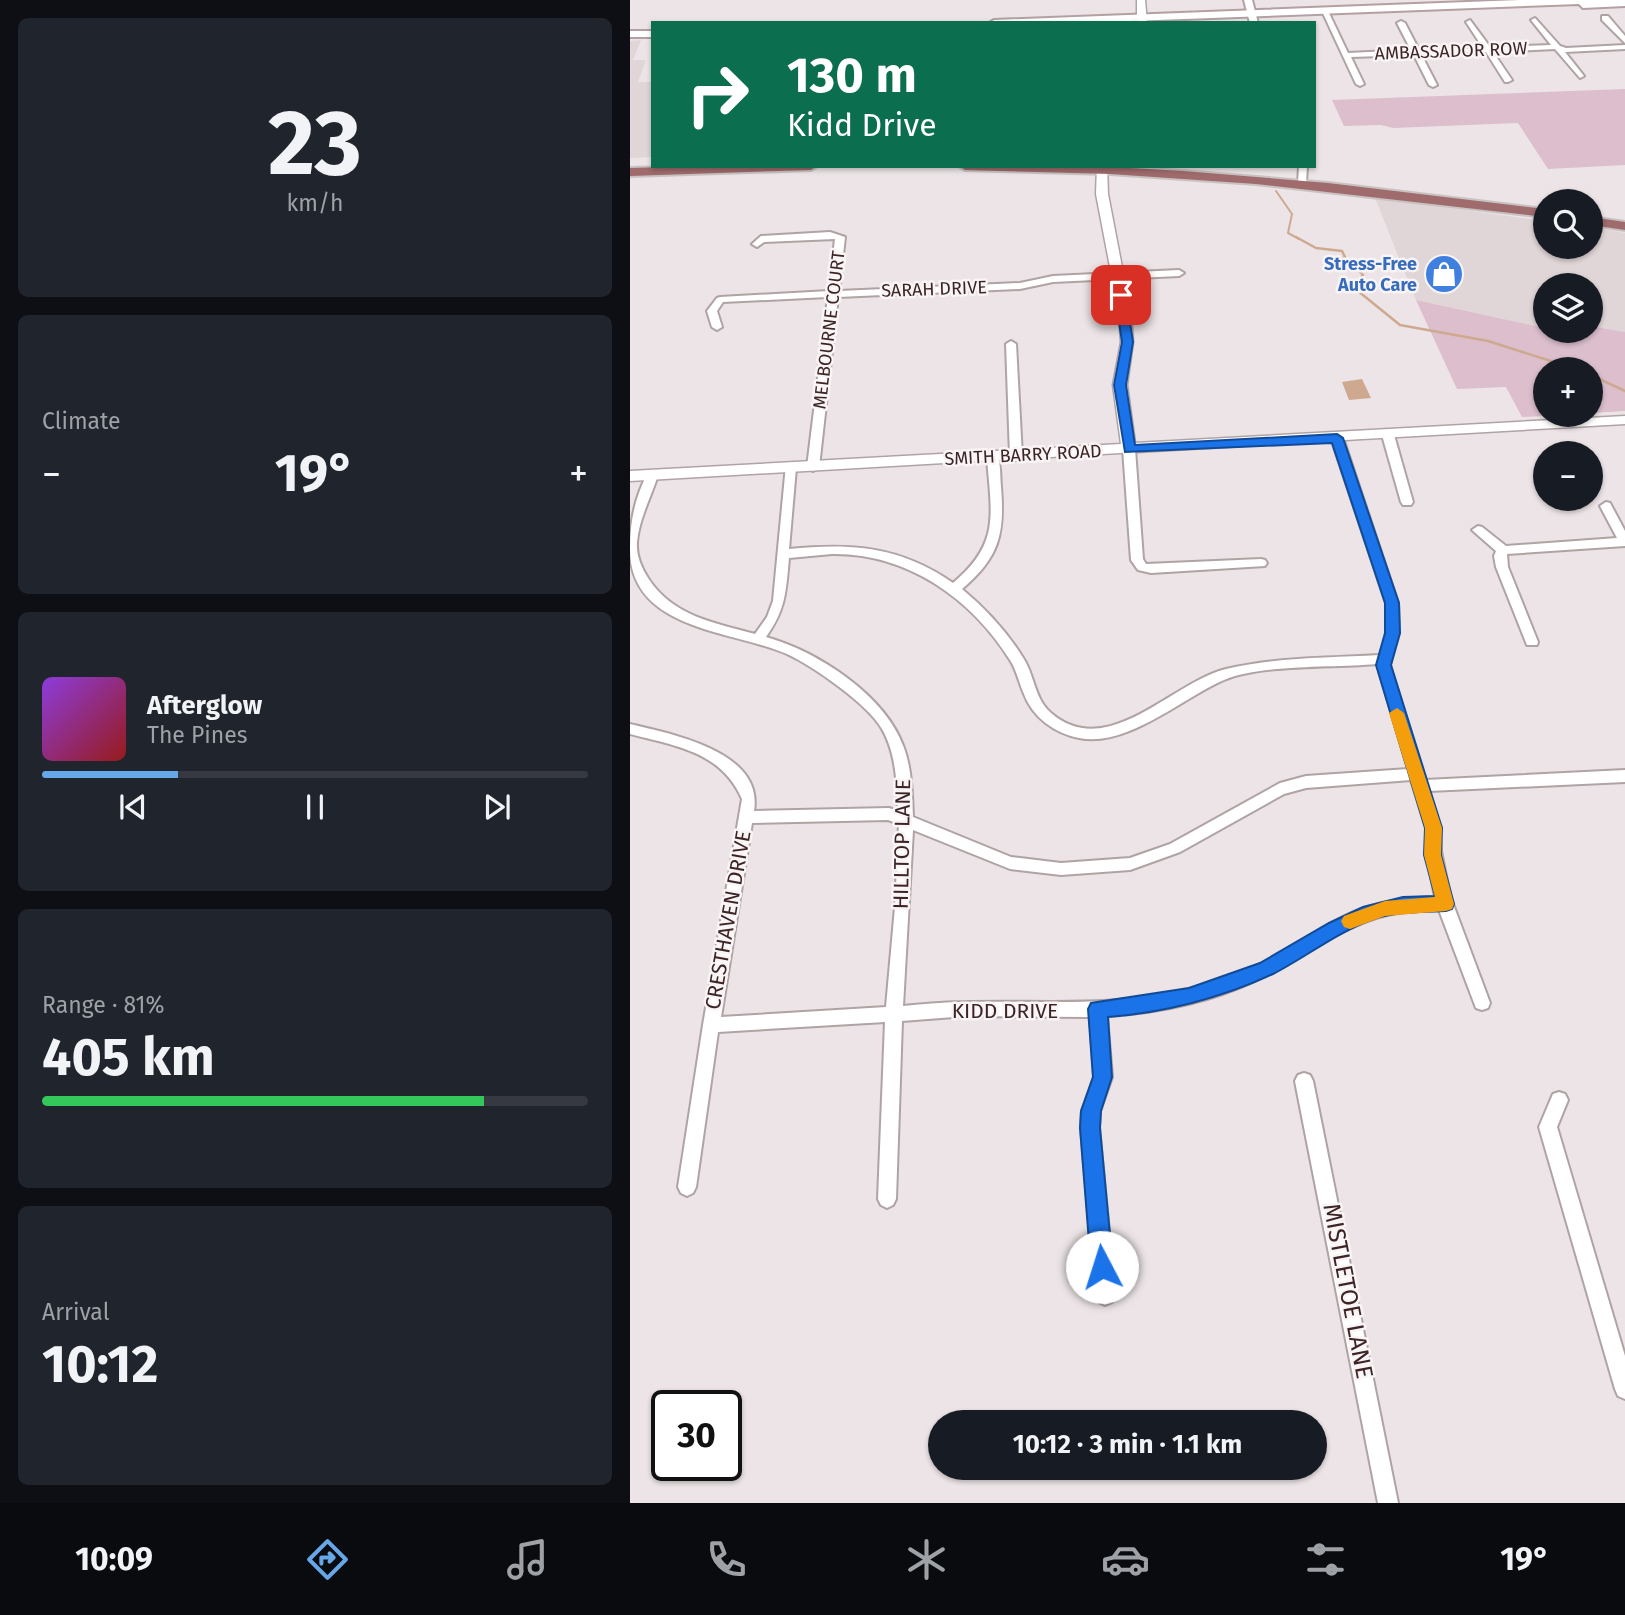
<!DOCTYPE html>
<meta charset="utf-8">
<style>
body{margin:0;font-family:"Fira Sans",sans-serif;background:#20242c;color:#f1f3f6;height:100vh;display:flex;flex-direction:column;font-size:26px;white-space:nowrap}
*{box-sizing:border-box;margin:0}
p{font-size:23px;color:#9ea1a6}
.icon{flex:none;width:38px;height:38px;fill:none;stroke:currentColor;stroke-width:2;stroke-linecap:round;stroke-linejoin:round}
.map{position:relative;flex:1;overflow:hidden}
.drawer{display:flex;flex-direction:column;gap:18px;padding:18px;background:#0d0f14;width:630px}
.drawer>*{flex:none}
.hud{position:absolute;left:21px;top:21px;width:665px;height:147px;border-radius:0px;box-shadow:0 2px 5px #0004;background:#0b6e4f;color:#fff;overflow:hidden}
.buttons{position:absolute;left:903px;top:189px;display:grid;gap:14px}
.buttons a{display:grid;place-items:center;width:70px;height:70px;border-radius:50%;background:#171b24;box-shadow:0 2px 5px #0004;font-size:35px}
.speed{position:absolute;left:21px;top:1390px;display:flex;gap:14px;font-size:35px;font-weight:700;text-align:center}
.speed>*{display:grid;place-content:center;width:91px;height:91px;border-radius:50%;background:#171b24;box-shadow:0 2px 5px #0004;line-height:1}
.speed .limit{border:4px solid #111;border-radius:10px;background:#fff;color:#111}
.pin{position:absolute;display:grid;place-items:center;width:60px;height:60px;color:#fff;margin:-30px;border-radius:14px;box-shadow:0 4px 10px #0006}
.me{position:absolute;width:77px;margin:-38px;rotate:355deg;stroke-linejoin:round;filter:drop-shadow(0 0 5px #0008)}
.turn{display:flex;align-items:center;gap:24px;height:147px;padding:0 21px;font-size:32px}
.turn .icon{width:91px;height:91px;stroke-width:2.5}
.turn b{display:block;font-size:49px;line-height:60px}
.big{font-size:52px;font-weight:700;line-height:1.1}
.drawer .card{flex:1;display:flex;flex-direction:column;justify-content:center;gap:10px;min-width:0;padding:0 24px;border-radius:10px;background:#20242c}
.drawer .dial{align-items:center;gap:0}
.dial b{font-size:91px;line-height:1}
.song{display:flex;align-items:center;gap:21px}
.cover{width:84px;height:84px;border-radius:10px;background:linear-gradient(135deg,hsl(270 70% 55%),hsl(0 70% 35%))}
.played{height:7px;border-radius:4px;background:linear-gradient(90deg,#65a7e9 25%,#363941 25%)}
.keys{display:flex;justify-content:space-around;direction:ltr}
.heat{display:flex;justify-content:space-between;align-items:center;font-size:38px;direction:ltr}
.charge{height:10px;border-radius:5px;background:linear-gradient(90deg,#34c759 81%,#363941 0)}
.trip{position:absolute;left:298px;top:1410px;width:399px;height:70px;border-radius:35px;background:#171b24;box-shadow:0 2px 5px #0004;font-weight:700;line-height:70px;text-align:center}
.tab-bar{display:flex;height:112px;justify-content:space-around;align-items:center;background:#090b0e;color:#9ea1a6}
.tab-bar .icon{width:49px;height:49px}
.tab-bar .on{color:#65a7e9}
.tab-bar b{font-size:32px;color:#f1f3f6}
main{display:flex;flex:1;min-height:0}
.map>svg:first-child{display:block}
.built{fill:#e0d5d7}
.green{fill:#dcbecc}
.water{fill:#cea990}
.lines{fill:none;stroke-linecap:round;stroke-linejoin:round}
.stream-far1{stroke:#cea990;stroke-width:2}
.stream{stroke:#cea990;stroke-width:2.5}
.minor-casing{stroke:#b0a3a4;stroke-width:4}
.tertiary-casing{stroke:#b0a3a4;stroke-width:3}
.secondary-casing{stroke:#b4a0a2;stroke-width:4}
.primary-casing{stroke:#c9c2c2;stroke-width:4}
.minor{fill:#fff;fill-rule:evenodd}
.tertiary{fill:#fff;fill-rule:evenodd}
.secondary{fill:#fff;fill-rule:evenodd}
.primary{fill:#9f6b6c;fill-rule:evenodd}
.route{fill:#1a73e8;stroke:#114b97;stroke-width:2}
.slow{fill:#f59e0b}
.labels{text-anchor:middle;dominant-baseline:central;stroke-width:5;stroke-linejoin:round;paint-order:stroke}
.far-street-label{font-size:18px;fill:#3d2425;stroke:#f9f4f5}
.far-shop-label{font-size:18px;font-weight:bold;fill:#366cbe;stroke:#f9f4f5;text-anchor:end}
.street-label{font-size:21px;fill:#3d2425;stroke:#f9f4f5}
.near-street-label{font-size:24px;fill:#3d2425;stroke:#f9f4f5}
</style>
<main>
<section class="drawer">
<div class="card dial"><b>23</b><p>km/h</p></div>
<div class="card"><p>Climate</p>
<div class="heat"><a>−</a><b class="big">19°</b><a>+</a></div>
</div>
<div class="card">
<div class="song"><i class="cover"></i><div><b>Afterglow</b><p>The Pines</p></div></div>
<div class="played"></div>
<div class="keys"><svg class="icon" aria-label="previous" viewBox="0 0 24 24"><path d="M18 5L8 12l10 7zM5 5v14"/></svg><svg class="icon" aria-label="pause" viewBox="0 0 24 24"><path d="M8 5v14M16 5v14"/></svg><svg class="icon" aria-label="next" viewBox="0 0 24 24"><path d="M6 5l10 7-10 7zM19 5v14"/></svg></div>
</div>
<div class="card"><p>Range · 81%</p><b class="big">405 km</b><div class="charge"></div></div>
<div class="card"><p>Arrival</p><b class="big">10:12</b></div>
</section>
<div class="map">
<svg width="995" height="1503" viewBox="0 0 995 1503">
<rect width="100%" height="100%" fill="#ece4e6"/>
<g class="built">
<path d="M 11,40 L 3,60 L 16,60 L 8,82 L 23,82 L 23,157 L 0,158 L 0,41 Z"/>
<path d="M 745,198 L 915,221 L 915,247 L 961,247 L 961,227 L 995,233 L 995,332 L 961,326 L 961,285 L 915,285 L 915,328 L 786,300 Z"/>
</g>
<g class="green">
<path d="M 995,89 L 995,165 L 918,169 L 888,123 L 763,128 L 751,125 L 714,126 L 702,100 Z"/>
<path d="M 786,300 L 915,328 L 915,331 L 961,331 L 961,326 L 995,332 L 995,411 L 961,413 L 961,369 L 915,369 L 915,415 L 932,415 L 892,417 L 876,387 L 827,389 Z"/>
</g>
<path class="water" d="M 732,379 L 741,398 L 719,400 L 712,382 Z"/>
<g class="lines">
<path class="stream-far1" d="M 646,191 L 662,214 L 658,233 L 669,239"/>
<g class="stream">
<path d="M 666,237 L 686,248 L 712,251 L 715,257 L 710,261 L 710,265 L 720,270 L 728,269 L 733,275 L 723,287 L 770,325 L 858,341 L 946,369"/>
<path d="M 961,375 L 995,391"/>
</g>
<defs>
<g id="minor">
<path d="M 614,0 L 622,0 L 628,23 L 620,23 Z"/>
<path d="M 691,9 L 698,11 L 718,53 L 781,50 L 767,23 L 771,21 L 775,23 L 789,50 L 853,48 L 836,22 L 840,20 L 860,47 L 921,45 L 901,20 L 905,18 L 930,46 L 936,48 L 995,45 L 995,49 L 935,52 L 954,76 L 950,78 L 925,49 L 863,52 L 882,80 L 878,82 L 875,82 L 856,52 L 791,54 L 807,85 L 803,87 L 799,85 L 784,55 L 721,57 L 734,84 L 730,86 L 726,84 Z"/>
<path d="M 972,16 L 978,16 L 995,36 L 995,43 L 972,20 Z"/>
<path d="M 669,166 L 677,166 L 676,184 L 672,187 L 668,184 Z"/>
<path d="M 200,232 L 215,237 L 209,291 L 390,283 L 423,276 L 549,270 L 554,273 L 549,276 L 423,282 L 390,289 L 208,297 L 189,467 L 183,471 L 177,467 L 198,297 L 93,302 L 87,311 L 92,327 L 87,330 L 82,327 L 77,311 L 87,298 L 90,297 L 199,291 L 205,239 L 134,242 L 127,247 L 122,244 L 131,236 Z"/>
<path d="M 381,341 L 386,344 L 392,456 L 386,460 L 380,456 L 376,344 Z"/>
<path d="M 758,432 L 764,435 L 783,502 L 781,505 L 773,505 L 771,502 L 752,435 Z"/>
<path d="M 707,435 L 713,438 L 768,603 L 769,633 L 760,665 L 795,780 L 995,770 L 995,782 L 799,791 L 810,828 L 811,851 L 820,896 L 860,1003 L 858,1008 L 852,1010 L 846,1008 L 809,910 C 786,911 763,912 740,920 C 700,934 666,962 627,980 C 581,1002 527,1013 477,1016 L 482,1077 L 470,1111 L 469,1127 L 485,1295 L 482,1302 L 475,1305 L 468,1302 L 465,1295 L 451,1127 L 452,1111 L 464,1077 L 460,1017 L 337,1016 L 272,1021 L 266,1199 L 263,1205 L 257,1208 L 251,1205 L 248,1199 L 255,1022 L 88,1032 L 66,1187 L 63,1193 L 57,1196 L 51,1193 L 48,1187 L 73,1025 L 112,799 C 91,751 45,746 0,734 L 0,724 C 41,734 134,751 124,811 L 259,808 L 268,811 C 267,784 266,753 252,729 C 238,704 183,666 157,654 C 103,630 0,631 0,549 C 0,520 5,498 18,472 L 26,472 L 28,475 C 21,497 9,519 7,542 C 6,555 11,567 18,578 C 42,616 85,623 125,634 L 137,617 L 143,601 L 156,465 L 164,465 L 166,468 L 159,549 C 221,543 270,546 323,583 C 371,543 361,514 357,457 L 363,453 L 367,455 C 371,464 370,476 371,487 C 375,534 369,558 332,589 C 356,609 379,634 395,661 C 405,679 405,699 421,713 C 478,762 542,682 596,669 C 646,657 698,658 750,655 L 757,633 L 756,603 L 701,438 ZM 202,554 C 277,553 341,598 380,660 C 387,671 389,683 394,694 C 403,718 425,733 449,738 C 497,748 552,698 594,680 C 630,664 705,668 747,664 L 778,769 L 676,776 L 650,783 L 540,844 L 500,858 L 431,863 L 381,857 L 283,817 C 282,795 282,770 274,748 C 256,696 189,652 136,637 C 156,609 156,591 159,558 ZM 781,780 L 796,828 L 796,851 L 805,897 C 782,898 759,900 737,907 C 704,918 678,939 648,955 C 621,970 589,981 559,989 C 483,1008 413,1000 337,1002 C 315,1002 294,1004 273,1006 L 283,830 L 380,869 L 431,875 L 500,870 L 550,852 L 654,794 L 676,788 ZM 258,820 L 269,824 L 265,907 L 256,1007 L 91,1017 L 122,823 Z"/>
<path d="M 499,446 L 505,449 L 513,559 L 516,564 L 631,559 L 635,560 L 637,563 L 635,566 L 521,573 L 508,570 L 501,560 L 493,449 Z"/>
<path d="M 976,502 L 980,503 L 995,531 L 995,546 L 877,554 L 878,567 L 908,642 L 907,645 L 897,645 L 866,567 L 864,556 L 866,551 L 842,530 L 848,526 L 852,527 L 876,546 L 987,538 L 970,506 Z"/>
<path d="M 674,1073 L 680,1075 L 683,1081 L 768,1503 L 748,1503 L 665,1081 L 668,1075 Z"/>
<path d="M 929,1092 L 935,1094 L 938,1100 L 927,1127 L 995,1356 L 995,1399 L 988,1396 L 985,1389 L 909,1127 L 923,1094 Z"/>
</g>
<g id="tertiary">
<path d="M 507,0 L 515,0 L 517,23 L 507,23 Z"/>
<path d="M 467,166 L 477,166 L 478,194 L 501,314 L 503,342 L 497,385 L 505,443 L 995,416 L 995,424 L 0,481 L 0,471 L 491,444 L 483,385 L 491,342 L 489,314 L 466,194 Z"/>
</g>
<g id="secondary">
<path d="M 890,0 L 995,0 L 995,6 L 953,8 L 949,4 L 448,23 L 359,23 L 364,20 Z"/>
<rect x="0" y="31" width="23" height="6"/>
</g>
<g id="primary">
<path d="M 66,166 L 187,166 L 181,170 L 0,176 L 0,168 Z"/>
<path d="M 329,166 L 466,166 L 553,171 L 698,183 L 915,209 L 915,217 L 626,184 L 480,174 L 335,170 Z"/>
<path d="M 961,217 L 995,222 L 995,230 L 961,225 Z"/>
</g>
</defs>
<use href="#minor" class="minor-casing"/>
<use href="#tertiary" class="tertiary-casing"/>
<use href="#secondary" class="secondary-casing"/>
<use href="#primary" class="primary-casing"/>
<use href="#minor" class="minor"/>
<use href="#tertiary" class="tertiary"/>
<use href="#secondary" class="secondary"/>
<use href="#primary" class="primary"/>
</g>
<path class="route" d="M 491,292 L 496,295 L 503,342 L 496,385 L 505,445 L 707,434 L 713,438 L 769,603 L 770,633 L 761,665 L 812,828 L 811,855 L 824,904 L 822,909 L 816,911 C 791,912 765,911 741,920 C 706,933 676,957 643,974 C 592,998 533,1013 478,1017 L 482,1077 L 471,1111 L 470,1128 L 483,1267 L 480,1274 L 472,1277 L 465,1274 L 461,1267 L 450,1128 L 451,1111 L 463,1077 L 458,1009 L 461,1003 L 559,988 L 630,963 L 699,923 L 733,907 L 773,897 L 805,896 L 794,855 L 795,828 L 746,665 L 755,633 L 755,603 L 702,443 L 495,452 L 484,385 L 492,342 L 485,295 Z"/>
<path class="slow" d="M 767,708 L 774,713 L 812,828 L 811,855 L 824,904 L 822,909 L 816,911 L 755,916 L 720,929 L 714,927 L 711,921 L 714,916 L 755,901 L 805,897 L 794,855 L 795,828 L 759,713 Z"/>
<defs>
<symbol id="shop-disc" viewBox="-11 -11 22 22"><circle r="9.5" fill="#3f7fe0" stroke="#f9f4f5"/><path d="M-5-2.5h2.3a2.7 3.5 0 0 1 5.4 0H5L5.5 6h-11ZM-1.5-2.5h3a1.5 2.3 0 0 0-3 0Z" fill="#fff"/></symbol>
</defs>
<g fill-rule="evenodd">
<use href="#shop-disc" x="792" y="252" width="44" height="44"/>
</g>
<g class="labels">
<g class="far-street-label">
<text transform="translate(821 51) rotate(-2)">AMBASSADOR ROW</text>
<text transform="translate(304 289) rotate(-2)">SARAH DRIVE</text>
<text transform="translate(199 330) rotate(-83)">MELBOURNE COURT</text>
<text transform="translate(393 455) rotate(-3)">SMITH BARRY ROAD</text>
</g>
<g class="far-shop-label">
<text x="787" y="264">Stress-Free<tspan x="787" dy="21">Auto Care</tspan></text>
</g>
<g class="street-label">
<text transform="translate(272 844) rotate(-89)">HILLTOP LANE</text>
<text transform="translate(98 920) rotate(-80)">CRESTHAVEN DRIVE</text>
<text x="375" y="1011">KIDD DRIVE</text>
</g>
<g class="near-street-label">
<text transform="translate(718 1291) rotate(79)">MISTLETOE LANE</text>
</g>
</g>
</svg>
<div class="buttons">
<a><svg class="icon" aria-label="search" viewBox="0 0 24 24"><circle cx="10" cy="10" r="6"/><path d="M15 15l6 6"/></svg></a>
<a><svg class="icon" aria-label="layers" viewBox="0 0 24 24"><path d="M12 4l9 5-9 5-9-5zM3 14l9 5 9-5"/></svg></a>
<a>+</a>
<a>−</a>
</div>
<div class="speed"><div class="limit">30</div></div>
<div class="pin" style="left:491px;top:295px;background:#d93025"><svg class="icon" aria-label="arrive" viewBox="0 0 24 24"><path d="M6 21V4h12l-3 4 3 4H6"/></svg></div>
<svg class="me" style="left:472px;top:1267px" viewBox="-20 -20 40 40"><circle r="19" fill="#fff"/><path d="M0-13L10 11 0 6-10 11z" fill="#1a73e8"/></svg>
<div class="trip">10:12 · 3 min · 1.1 km</div>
<div class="hud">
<div class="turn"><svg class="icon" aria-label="right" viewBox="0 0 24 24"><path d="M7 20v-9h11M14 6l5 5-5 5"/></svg><div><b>130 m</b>Kidd Drive</div></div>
</div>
</div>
</main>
<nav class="tab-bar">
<b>10:09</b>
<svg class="icon on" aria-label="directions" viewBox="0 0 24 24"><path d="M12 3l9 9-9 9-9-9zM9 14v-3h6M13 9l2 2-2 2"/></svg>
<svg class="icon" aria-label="music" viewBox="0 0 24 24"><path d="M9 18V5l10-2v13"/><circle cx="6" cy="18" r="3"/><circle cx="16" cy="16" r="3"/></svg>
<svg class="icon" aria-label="phone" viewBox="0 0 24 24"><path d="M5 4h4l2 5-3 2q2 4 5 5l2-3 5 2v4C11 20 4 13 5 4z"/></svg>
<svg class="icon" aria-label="climate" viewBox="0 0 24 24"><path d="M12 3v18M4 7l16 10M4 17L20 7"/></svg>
<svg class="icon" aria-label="car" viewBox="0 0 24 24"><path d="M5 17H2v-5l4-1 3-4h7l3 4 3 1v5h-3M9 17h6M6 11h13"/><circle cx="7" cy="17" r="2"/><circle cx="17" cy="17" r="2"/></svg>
<svg class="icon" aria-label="filters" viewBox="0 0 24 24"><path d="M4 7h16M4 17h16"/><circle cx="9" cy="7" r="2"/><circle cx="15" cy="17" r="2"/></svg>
<b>19°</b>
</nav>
